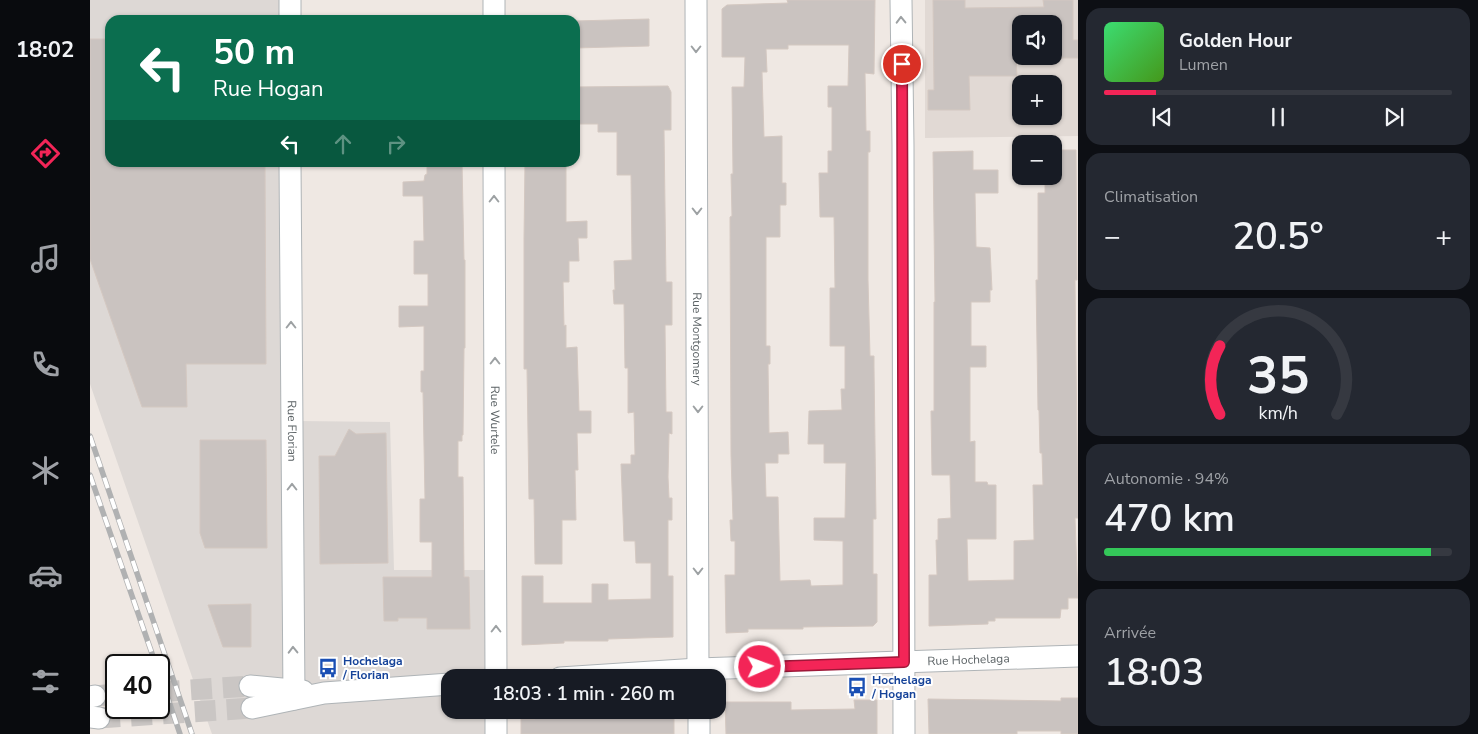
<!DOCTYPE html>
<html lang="fr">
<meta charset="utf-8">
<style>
body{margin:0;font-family:"Nunito Sans",sans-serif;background:#242831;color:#f1f3f6;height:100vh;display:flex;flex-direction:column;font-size:19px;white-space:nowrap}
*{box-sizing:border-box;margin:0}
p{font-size:16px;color:#9ea1a6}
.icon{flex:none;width:28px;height:28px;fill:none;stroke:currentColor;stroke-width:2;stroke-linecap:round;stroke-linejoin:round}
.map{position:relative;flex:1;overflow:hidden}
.details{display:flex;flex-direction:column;gap:8px;padding:8px;background:#0d0f14;width:400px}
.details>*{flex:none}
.top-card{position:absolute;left:15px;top:15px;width:475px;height:152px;border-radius:15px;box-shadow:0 1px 4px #0004;background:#0b6e4f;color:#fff;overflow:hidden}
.buttons{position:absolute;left:922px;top:15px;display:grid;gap:10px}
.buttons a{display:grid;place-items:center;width:50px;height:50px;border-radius:10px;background:#171b24;box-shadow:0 1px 4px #0004;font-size:25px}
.speed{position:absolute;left:15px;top:654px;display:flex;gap:10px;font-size:25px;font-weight:700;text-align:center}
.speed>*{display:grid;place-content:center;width:65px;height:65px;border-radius:50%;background:#171b24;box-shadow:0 1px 4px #0004;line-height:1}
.speed .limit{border:2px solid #111;border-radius:8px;background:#fff;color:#111}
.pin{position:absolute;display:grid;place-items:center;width:42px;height:42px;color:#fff;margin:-21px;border:2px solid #fff;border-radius:50%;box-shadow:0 1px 5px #0007}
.me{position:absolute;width:55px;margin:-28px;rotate:88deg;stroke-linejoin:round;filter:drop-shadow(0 0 4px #0008)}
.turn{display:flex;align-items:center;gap:18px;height:105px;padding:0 25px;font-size:22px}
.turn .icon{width:65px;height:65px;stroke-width:2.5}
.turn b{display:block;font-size:35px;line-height:42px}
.lanes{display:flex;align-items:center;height:48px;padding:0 25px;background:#0003;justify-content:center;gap:25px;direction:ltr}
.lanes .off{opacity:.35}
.big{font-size:38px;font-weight:600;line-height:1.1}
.details .widget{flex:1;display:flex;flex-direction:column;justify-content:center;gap:8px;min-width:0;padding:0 18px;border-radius:15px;background:#242831}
.details .dial{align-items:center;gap:0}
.dial svg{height:130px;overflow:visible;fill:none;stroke:#363941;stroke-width:7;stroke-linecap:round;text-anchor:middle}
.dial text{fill:#f1f3f6;stroke:none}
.song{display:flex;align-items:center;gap:15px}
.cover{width:60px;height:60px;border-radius:8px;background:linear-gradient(135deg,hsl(140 70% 55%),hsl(100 70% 35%))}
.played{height:5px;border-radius:2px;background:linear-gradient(90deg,#f32557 15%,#363941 15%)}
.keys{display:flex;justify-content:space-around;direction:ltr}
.heat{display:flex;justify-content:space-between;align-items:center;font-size:28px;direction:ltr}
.charge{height:8px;border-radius:4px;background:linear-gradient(90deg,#34c759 94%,#363941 0)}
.trip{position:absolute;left:351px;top:669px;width:285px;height:50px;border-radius:15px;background:#171b24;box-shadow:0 1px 4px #0004;font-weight:600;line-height:50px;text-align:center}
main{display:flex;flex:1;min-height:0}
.dock{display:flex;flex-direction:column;width:90px;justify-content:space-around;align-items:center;background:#090b0e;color:#9ea1a6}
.dock .icon{width:35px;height:35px}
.dock .selected{color:#f32557}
.dock b{font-size:22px;color:#f1f3f6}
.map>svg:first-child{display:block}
.industrial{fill:#ddd8d5}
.education{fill:#e1d9d4;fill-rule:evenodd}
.building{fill:#cac3c0;stroke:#d4c8c1;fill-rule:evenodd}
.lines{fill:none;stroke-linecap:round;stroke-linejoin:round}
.minor-tunnel{stroke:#cac6c4;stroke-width:21;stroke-dasharray:21 11;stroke-linecap:butt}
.minor-casing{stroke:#afb4b7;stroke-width:23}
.minor{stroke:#fff;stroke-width:21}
.rail-casing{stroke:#b0b1b2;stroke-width:5.5}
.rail{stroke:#fff;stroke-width:4;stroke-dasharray:11;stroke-linecap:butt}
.oneway{stroke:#9da1a3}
.route-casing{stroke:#9e1839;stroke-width:12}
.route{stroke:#f32557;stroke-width:9}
.labels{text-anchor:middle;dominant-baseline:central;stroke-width:4;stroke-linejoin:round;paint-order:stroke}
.street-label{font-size:12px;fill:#5b6265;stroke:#fff}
.transit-label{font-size:12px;font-weight:bold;fill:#164399;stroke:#fff;text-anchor:start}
</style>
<main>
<nav class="dock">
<b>18:02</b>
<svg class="icon selected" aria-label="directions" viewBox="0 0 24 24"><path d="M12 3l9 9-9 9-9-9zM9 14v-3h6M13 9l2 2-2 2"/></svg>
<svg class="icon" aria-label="music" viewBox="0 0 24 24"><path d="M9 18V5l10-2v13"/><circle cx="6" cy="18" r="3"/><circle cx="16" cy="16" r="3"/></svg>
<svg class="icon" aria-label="phone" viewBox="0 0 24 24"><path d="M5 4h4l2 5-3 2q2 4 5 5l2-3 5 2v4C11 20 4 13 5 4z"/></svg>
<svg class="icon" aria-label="climate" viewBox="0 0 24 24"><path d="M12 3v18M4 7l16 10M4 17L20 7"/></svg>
<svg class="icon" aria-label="car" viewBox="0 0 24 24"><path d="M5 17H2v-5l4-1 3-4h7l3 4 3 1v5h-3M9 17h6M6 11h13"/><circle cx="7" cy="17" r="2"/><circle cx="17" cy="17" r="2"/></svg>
<svg class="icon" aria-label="filters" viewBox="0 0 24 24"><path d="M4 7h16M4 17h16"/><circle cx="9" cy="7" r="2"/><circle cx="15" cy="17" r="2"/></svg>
</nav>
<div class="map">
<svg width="988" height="734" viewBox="0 0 988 734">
<rect width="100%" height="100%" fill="#efe8e3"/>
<path class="industrial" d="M 0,0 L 200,0 L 199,20 L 20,20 L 20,162 L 198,163 L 208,421 L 300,422 L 304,570 L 405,570 L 402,677 L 360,678 L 360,710 L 401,710 L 400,734 L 122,734 L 0,384 Z"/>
<path class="education" d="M 835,0 L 988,0 L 988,136 L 835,138 ZM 931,24 L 964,24 L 964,56 L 931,56 ZM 931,84 L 964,84 L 964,116 L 931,116 Z"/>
<g class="building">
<path d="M 697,0 L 785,0 L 784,74 L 775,73 L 776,131 L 780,131 L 780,152 L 778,152 L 778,280 L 780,356 L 784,356 L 784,367 L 786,519 L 783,519 L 783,574 L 787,574 L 787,622 L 783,626 L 713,627 L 713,629 L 658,629 L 658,632 L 636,633 L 635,575 L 645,575 L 645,541 L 641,541 L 640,520 L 643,520 L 641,455 L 640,217 L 642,216 L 641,174 L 643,174 L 642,87 L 654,87 L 655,57 L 632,57 L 632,9 L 637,5 L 698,3 ZM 698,45 L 759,45 L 758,86 L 738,86 L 738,107 L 742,107 L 742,151 L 738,151 L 738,173 L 729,173 L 730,217 L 744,217 L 745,288 L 740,288 L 740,346 L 755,346 L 755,389 L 751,389 L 752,410 L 719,411 L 718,444 L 734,444 L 734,463 L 756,463 L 755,518 L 724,518 L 724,540 L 753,541 L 753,585 L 721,586 L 720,580 L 690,581 L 688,497 L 676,497 L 675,463 L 688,463 L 688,454 L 699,454 L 698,432 L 679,433 L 678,364 L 680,364 L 680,346 L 676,346 L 676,237 L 690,237 L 690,205 L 696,205 L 696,183 L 692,183 L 692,136 L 674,137 L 672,72 L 677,72 L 676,49 L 698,49 Z"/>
<path d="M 843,0 L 875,0 L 875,8 L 954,7 L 953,0 L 983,0 L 983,40 L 988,40 L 988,58 L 964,58 L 964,24 L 931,24 L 931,58 L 926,58 L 927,76 L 879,76 L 880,110 L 838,110 L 838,90 L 844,90 Z"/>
<path d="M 559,19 L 559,46 L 485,48 L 485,21 Z"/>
<path d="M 0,39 L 20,39 L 20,162 L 175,162 L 176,364 L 96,364 L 97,407 L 52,407 L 0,259 Z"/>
<path d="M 578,86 L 581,92 L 581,130 L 574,130 L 576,282 L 582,282 L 582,325 L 575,325 L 576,412 L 582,412 L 582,434 L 579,433 L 578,477 L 579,498 L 582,498 L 582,520 L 578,520 L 578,576 L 583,576 L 583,637 L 518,639 L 518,641 L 474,641 L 474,643 L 432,645 L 432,576 L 453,576 L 453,603 L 502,603 L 502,584 L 518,584 L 518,600 L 561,599 L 561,563 L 546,563 L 545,541 L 534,541 L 531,464 L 541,464 L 541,455 L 545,455 L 544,412 L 538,413 L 538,368 L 535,368 L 534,304 L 524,304 L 523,290 L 525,290 L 524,261 L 542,260 L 541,175 L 527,175 L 527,132 L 508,132 L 508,124 L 485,124 L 485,87 Z"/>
<path d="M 964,150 L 986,150 L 987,280 L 985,280 L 988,518 L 985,518 L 988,598 L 978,598 L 978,609 L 971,609 L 970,618 L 905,618 L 905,621 L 898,621 L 898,624 L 839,626 L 839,575 L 847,575 L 846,540 L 848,540 L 848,519 L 861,518 L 860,475 L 842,475 L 841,411 L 844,411 L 844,302 L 845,302 L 843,152 L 883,151 L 883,170 L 908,170 L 908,193 L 885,193 L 886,247 L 900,248 L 902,290 L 900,290 L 900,302 L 881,302 L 881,346 L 896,346 L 896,367 L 880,367 L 880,442 L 885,441 L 885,482 L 897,482 L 898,485 L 906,485 L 906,539 L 877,539 L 878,581 L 924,580 L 924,541 L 944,540 L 943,485 L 953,485 L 952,453 L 950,453 L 949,410 L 948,410 L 946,280 L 948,280 L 948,193 L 955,193 L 955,176 L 964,176 Z"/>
<path d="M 337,162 L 372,162 L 374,260 L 375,260 L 375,348 L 374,348 L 373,435 L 372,435 L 372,441 L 368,441 L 368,477 L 373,477 L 374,577 L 379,577 L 380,629 L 337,629 L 337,618 L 308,618 L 308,621 L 294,621 L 293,577 L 342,577 L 342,542 L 330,542 L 330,499 L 335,499 L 333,392 L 331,392 L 331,371 L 334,371 L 334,326 L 309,327 L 309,306 L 338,306 L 338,274 L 324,274 L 324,241 L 334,241 L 333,196 L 313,196 L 313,182 L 334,181 L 335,175 L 337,174 Z"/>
<path d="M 435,162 L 476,162 L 476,222 L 497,221 L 497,238 L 488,238 L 489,261 L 479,261 L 479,282 L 473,282 L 474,326 L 476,325 L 476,348 L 487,347 L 489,411 L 501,411 L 501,433 L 487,433 L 488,470 L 485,470 L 486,520 L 472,520 L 472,564 L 445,564 L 444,499 L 439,499 L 437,369 L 434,369 L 434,239 Z"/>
<path d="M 259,429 L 266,434 L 296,433 L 298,563 L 230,564 L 229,456 L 245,456 Z"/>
<path d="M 110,440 L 176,440 L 177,548 L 115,548 L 110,533 Z"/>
<path d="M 161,604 L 161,647 L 133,647 L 118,605 Z"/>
<path d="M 971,698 L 988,698 L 988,734 L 971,734 L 971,731 L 927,731 L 927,734 L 839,734 L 838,699 L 971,701 Z"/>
<path d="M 764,700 L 787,700 L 787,734 L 636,734 L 635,702 L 701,702 L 701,710 L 765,709 Z"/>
<path d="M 540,710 L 584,710 L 584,734 L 431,734 L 431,719 L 445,719 L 445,716 L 518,715 L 519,712 L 540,712 Z"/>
</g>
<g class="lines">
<g class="minor-tunnel">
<path d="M 69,692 L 160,686"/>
<path d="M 5,696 L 26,694"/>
<path d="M 9,718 L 162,708"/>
</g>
<defs>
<g id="minor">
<path d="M 404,0 L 404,20"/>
<path id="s1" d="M 606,0 L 608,678"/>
<path d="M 811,0 L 813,145 L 814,734"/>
<path d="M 200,20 L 200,0"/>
<path id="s2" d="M 200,162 L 204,699"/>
<path id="s3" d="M 404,162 L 406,678"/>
<path id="s4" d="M 470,678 L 608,669 L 988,656"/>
<path d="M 160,686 L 213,691"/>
<path d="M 0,697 L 5,696"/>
<path d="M 162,708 L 234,693 L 360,684"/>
<path d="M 609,710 L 609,734"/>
<path d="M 0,717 L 9,718"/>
<path d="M 406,734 L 406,710"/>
</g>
</defs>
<use href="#minor" class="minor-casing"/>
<use href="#minor" class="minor"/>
<defs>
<g id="rail">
<path d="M 0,436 L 102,734"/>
<path d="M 0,475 L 66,665"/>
<path d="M 69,672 L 90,734"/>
</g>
</defs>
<use href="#rail" class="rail-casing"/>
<use href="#rail" class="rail"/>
</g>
<defs><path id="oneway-chevron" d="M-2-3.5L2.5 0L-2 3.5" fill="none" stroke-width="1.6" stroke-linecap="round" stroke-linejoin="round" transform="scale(1.25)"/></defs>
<g class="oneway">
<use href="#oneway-chevron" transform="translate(811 20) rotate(-91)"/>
<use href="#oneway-chevron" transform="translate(606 49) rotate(90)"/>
<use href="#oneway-chevron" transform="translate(404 199) rotate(-90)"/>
<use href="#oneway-chevron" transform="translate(607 211) rotate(90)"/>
<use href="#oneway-chevron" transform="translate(201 325) rotate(-90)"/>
<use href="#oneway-chevron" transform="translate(405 361) rotate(-90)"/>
<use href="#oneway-chevron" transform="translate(608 409) rotate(90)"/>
<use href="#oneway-chevron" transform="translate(202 487) rotate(-90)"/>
<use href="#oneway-chevron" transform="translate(608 571) rotate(90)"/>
<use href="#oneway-chevron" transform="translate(406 629) rotate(-90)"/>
<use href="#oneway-chevron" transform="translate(203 650) rotate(-91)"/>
</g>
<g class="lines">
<defs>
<path id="route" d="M 670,667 L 814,662 L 812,64"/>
</defs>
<use href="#route" class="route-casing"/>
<use href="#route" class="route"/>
</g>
<defs>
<symbol id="bus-bare" viewBox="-9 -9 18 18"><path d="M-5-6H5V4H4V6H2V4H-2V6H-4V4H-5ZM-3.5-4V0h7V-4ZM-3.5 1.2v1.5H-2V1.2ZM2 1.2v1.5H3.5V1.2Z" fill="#1a4fb4" stroke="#fff" stroke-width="2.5" paint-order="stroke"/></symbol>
</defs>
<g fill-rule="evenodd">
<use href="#bus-bare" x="224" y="654" width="28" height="28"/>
<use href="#bus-bare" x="753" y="673" width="28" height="28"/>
</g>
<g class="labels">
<g class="street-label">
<text stroke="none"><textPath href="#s1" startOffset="339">Rue Montgomery</textPath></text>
<text stroke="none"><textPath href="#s3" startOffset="258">Rue Wurtele</textPath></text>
<text stroke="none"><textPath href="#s2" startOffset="269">Rue Florian</textPath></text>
<text stroke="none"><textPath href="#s4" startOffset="409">Rue Hochelaga</textPath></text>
</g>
<g class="transit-label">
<text x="253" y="661">Hochelaga<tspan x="253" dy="14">/ Florian</tspan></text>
<text x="782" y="680">Hochelaga<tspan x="782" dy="14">/ Hogan</tspan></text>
</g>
</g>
</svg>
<div class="buttons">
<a><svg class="icon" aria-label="sound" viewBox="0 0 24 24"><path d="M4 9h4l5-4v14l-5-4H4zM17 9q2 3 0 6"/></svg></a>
<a>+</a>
<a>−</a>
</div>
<div class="speed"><div class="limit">40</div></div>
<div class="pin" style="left:812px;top:64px;background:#d93025"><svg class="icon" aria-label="arrive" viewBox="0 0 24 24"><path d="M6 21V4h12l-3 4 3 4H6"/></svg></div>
<svg class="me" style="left:670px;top:667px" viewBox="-20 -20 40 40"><circle r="17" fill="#f32557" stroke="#fff" stroke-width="3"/><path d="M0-11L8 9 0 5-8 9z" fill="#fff"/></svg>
<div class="trip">18:03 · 1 min · 260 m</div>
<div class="top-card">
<div class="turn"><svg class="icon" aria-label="left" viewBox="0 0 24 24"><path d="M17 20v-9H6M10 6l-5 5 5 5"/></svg><div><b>50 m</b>Rue Hogan</div></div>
<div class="lanes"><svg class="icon" aria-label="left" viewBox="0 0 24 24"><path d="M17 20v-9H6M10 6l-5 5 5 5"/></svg><svg class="icon off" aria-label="ahead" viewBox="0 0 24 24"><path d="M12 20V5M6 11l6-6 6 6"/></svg><svg class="icon off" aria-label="right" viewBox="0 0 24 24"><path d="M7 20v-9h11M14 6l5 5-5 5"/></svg></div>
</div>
</div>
<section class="details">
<div class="widget">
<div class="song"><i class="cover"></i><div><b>Golden Hour</b><p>Lumen</p></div></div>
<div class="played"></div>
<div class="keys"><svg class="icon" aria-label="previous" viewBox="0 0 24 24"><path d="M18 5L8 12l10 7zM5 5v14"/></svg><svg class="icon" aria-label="pause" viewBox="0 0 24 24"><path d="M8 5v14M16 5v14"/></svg><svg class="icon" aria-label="next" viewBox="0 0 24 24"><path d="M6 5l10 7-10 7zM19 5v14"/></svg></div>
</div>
<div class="widget"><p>Climatisation</p>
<div class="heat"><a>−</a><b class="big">20.5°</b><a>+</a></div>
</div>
<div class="widget dial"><svg viewBox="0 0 100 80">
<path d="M14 69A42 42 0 1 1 86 69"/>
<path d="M14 69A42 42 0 0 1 14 27" stroke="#f32557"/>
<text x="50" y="56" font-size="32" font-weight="700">35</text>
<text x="50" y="72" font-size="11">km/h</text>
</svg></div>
<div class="widget"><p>Autonomie · 94%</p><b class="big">470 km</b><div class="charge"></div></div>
<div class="widget"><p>Arrivée</p><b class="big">18:03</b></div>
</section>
</main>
